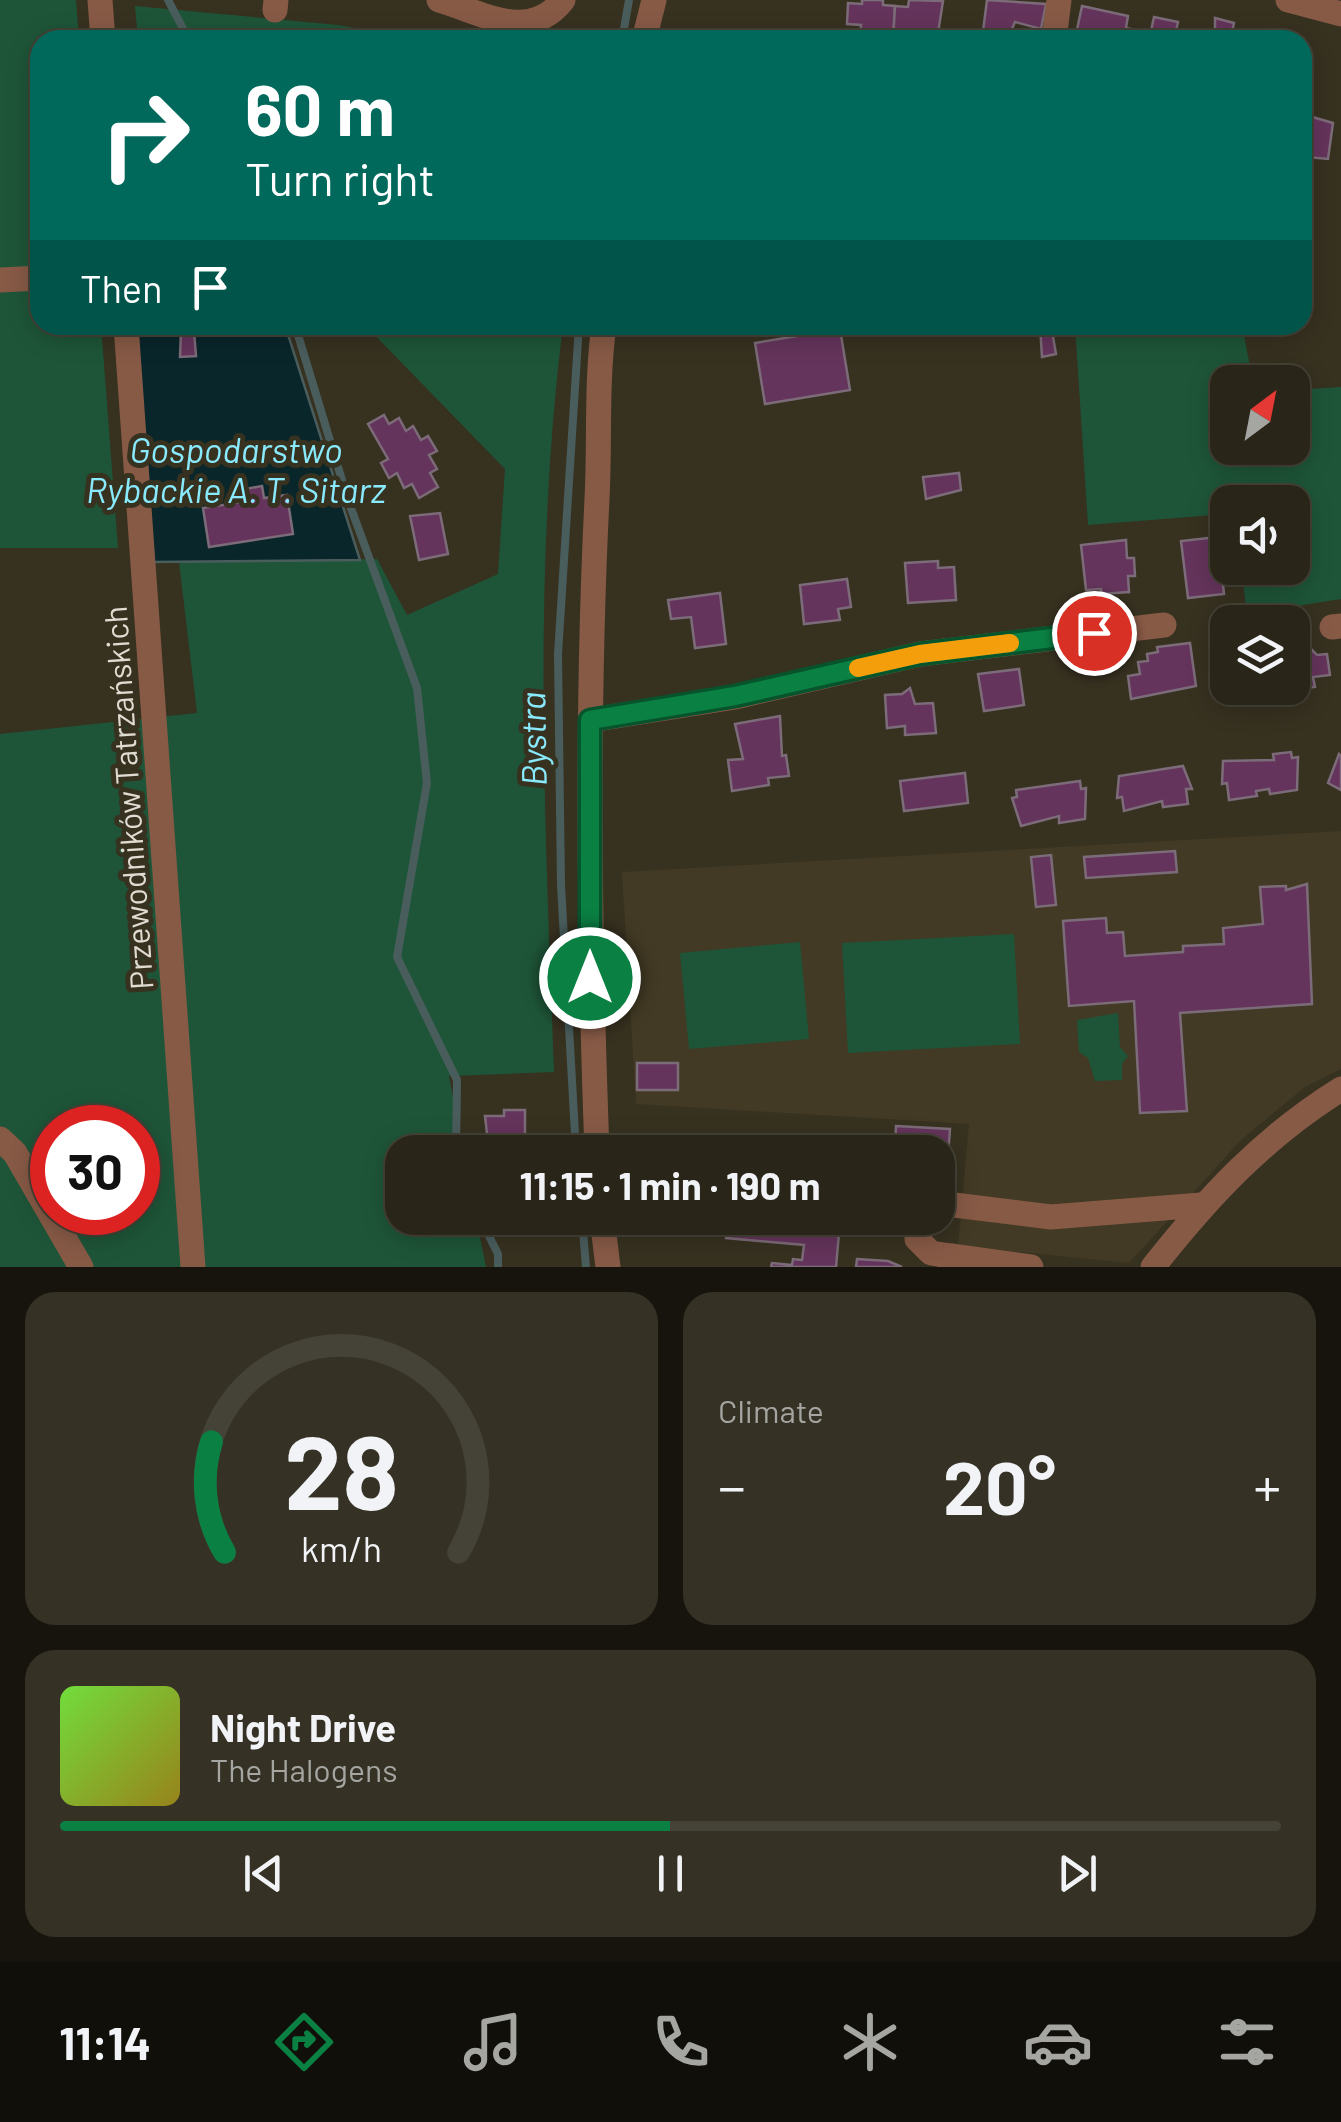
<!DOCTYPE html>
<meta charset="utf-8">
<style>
body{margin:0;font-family:Barlow,sans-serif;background:#353125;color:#f1f3f6;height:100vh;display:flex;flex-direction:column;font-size:38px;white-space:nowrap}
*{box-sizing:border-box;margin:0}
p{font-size:32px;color:#a5a5a2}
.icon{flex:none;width:55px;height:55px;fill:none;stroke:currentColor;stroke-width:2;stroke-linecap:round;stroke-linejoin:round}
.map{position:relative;height:1267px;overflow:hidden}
.sheet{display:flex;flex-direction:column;gap:25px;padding:25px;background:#17140d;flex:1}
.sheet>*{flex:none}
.banner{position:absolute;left:30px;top:30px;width:1282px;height:305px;border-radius:30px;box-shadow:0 5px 25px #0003,0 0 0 2px #454237;background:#00695c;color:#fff;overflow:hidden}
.needle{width:65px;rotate:32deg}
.buttons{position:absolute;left:1210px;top:365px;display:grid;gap:20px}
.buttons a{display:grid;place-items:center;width:100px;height:100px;border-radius:20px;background:#292518;box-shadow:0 5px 25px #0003,0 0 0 2px #454237;font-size:50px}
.speed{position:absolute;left:30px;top:1105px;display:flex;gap:20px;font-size:50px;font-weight:700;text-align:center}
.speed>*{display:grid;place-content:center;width:130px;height:130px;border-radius:50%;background:#292518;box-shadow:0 5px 25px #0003,0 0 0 2px #454237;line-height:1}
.speed .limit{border:15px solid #d22;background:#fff;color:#111}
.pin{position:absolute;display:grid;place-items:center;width:85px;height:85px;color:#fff;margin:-42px;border:5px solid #fff;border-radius:50%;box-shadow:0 2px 10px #0007}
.me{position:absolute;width:110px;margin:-55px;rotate:0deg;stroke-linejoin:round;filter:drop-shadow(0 0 8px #0008)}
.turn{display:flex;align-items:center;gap:35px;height:210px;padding:0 50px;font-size:45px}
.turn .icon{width:130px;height:130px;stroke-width:2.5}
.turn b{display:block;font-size:70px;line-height:85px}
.then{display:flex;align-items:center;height:95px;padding:0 50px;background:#0003;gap:20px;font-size:38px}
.big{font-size:75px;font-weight:700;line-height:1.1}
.sheet .tile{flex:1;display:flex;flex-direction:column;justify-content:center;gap:15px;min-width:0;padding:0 35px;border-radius:30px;background:#353125}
.sheet .dial{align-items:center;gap:0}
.dial svg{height:260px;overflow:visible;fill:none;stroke:#454237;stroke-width:7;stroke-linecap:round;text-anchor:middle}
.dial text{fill:#f1f3f6;stroke:none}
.song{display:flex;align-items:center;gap:30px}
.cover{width:120px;height:120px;border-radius:15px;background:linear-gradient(135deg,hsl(100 70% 55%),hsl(50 70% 35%))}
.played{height:10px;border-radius:5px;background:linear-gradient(90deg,#0b8043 50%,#454237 50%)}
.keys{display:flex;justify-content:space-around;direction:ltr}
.heat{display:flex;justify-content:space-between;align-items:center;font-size:55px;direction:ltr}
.sheet .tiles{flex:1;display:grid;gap:25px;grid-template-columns:1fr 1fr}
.tile:last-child{grid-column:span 2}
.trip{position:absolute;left:385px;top:1135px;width:570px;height:100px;border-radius:30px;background:#292518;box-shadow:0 5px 25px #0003,0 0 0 2px #454237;font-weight:700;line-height:100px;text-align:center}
.dock{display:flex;height:160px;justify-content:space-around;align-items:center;background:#100f0a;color:#a5a5a2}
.dock .icon{width:70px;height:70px}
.dock .active{color:#0b8043}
.dock b{font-size:45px;color:#f1f3f6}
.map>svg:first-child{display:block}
.built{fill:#423a24}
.green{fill:#1e5538;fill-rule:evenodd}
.water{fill:#09262b;stroke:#4a5d5d;stroke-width:2.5}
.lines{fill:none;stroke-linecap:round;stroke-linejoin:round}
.stream{stroke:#4a5d5d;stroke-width:8}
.building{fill:#65345c;stroke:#7c6b78;stroke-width:2.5}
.minor{stroke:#875a46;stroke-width:25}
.route-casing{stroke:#07532c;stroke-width:25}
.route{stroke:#0b8043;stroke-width:18}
.slow{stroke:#f59e0b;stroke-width:18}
.labels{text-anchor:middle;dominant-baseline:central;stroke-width:10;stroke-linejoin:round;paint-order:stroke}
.street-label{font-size:32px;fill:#e0dcd2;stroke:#373120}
.water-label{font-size:35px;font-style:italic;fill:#88eafc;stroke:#373120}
</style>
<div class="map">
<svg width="1341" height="1267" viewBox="0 0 1341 1267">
<rect width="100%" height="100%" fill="#373120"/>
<path class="built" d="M 1341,831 L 1341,1069 L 1305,1087 L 1242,1139 L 1129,1263 L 958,1246 L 969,1124 L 636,1104 L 622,872 Z"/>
<g class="green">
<path d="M 0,0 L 76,0 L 79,40 L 40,40 L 40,325 L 101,325 L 118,548 L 0,548 Z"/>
<path d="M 135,6 L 338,25 L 421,40 L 138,40 Z"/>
<path d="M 365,325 L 563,325 C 532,572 545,824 554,1072 L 449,1076 L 463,1152 L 402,1152 L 402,1218 L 476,1218 L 486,1267 L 0,1267 L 0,734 L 197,713 L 179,562 L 377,559 L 407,615 L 498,574 L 505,469 ZM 52,1128 L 138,1128 L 138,1212 L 52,1212 Z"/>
<path d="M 1075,325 L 1242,325 L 1253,382 L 1228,382 L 1228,448 L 1292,448 L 1293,390 L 1341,387 L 1341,599 L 1247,614 L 1241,568 L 1292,568 L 1292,502 L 1228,502 L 1227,514 L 1088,525 Z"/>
<path d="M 1014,934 L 1020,1044 L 848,1053 L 842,943 Z"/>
<path d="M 800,942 L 809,1039 L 689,1049 L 680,953 Z"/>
<path d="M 1118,1013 L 1120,1047 L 1128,1056 L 1122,1064 L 1122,1080 L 1095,1081 L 1088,1058 L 1079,1052 L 1077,1020 Z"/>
</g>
<path class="water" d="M 135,325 L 285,325 L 360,560 L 150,562 Z"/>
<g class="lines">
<g class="stream">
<path d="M 168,0 L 189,40"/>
<path d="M 622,40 L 629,0"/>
<path d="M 295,325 L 348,500 L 417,688 L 427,783 L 397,957 L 457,1080 L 456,1152"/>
<path d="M 576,1152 L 561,885 L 558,654 L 579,325"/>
<path d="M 480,1218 L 498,1254 L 498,1267"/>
<path d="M 582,1218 L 586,1267"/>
</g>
</g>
<g class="building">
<path d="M 862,0 L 883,0 L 883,5 L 895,6 L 893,40 L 860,40 L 861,25 L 847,24 L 848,3 L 862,4 Z"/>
<path d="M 909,0 L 943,1 L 937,40 L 893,40 L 895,6 L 908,7 Z"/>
<path d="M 987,0 L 1046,4 L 1041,29 L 1015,22 L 1007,40 L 982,39 Z"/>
<path d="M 1082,6 L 1128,16 L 1126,28 L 1150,33 L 1149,40 L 1075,39 Z"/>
<path d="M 1154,17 L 1178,22 L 1176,31 L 1207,40 L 1149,40 Z"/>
<path d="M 1215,18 L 1234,23 L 1230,40 L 1215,40 Z"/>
<path d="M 1302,114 L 1333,123 L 1328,159 L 1307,157 L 1302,163 Z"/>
<path d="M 1040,325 L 1051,325 L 1056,354 L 1042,357 Z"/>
<path d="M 840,329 L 850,390 L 765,404 L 755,343 Z"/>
<path d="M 181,331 L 194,331 L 196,356 L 180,357 Z"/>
<path d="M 384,415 L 389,424 L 399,418 L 406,431 L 413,426 L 421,440 L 428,436 L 437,451 L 429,455 L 437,469 L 430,473 L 438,487 L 419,498 L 412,484 L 404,488 L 397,473 L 389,478 L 381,463 L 388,459 L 368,424 Z"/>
<path d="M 959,473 L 961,490 L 926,499 L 923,477 Z"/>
<path d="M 262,486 L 264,498 L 287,495 L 293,534 L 209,547 L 203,508 L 242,502 L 240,490 Z"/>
<path d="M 440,513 L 448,554 L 419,560 L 410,516 Z"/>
<path d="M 1218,537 L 1224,594 L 1188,598 L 1181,541 Z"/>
<path d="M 1126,540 L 1127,558 L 1134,558 L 1135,576 L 1128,576 L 1129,592 L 1101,594 L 1101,589 L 1086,590 L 1081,545 Z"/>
<path d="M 938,561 L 938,568 L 954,567 L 956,600 L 908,603 L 905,563 Z"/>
<path d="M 847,579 L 851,607 L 838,609 L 840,620 L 804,624 L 800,585 Z"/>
<path d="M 720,593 L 726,644 L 695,648 L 691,617 L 671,619 L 668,600 Z"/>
<path d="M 1190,643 L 1196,686 L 1131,699 L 1128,676 L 1140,674 L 1138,662 L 1148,661 L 1147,654 L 1158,652 L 1157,647 Z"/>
<path d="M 1309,647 L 1317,655 L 1327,654 L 1330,675 L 1313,677 L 1315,687 L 1296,689 L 1292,649 Z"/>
<path d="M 1019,669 L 1024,705 L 984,711 L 978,674 Z"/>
<path d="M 910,688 L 915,704 L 933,703 L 936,733 L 905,735 L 905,726 L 887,728 L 885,695 L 902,694 Z"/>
<path d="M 780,716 L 782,756 L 786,755 L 789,776 L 768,778 L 769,785 L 732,791 L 728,760 L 743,759 L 735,724 Z"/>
<path d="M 1291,752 L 1292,758 L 1298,757 L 1297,790 L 1270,794 L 1269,789 L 1256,791 L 1257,796 L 1229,800 L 1227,783 L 1222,784 L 1223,761 L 1274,760 L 1273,754 Z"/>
<path d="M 1339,754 L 1341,756 L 1341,790 L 1328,783 Z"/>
<path d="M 1183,766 L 1192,789 L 1186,789 L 1188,804 L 1163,807 L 1162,801 L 1124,811 L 1122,797 L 1117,798 L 1119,776 Z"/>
<path d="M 965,773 L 968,803 L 904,811 L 900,781 Z"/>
<path d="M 1080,781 L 1081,789 L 1086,788 L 1085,819 L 1059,823 L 1059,816 L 1021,826 L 1012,798 L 1017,797 L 1016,790 Z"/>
<path d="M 1175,851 L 1177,872 L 1086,878 L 1084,857 Z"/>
<path d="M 1051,855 L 1056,905 L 1036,907 L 1031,857 Z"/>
<path d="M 1307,884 L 1312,1004 L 1180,1013 L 1187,1111 L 1140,1113 L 1134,1001 L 1069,1006 L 1063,921 L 1106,918 L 1107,933 L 1123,932 L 1125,956 L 1183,952 L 1183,946 L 1224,944 L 1223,928 L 1263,924 L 1260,887 L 1286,886 L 1286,890 Z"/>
<rect x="637" y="1063" width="41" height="27"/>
<path d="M 504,1110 L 525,1110 L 525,1152 L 489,1152 L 485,1116 L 504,1116 Z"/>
<path d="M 896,1126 L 950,1129 L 948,1157 L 938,1157 L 938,1152 L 883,1152 L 883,1144 L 895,1144 Z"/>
<path d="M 732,1136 L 793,1141 L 792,1152 L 731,1152 Z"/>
<path d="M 727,1218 L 840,1222 L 836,1267 L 771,1267 L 772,1263 L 792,1265 L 793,1259 L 802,1260 L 804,1245 L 726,1238 Z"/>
<path d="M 857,1259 L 888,1261 L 902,1267 L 856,1267 Z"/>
</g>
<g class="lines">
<g class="minor">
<path d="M 100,0 L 103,40"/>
<path d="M 439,0 C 483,13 529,43 563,0"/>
<path d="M 1288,0 L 1341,14"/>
<path d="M 275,10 L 276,0"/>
<path d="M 644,40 L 654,0"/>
<path d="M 1054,40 L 1059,0"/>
<path d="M 0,280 L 40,278"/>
<path d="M 126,325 L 193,1267"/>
<path d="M 1332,627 L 1341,626"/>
<path d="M 591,720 L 735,697 L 920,654 L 1164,625"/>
<path d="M 0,1139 L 15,1153 L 81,1267"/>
<path d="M 597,1152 C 589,935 586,717 597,499 C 600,441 596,383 604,325"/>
<path d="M 938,1203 L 1051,1217 L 1201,1205"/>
<path d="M 602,1218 L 608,1267"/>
<path d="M 918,1218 L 917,1239 L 931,1253 L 951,1256"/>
<path d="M 950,1267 L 951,1256 L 1031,1267"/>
<path d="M 1153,1267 C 1209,1196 1264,1137 1341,1089"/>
</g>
</g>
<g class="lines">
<defs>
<path id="route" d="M 590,978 L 590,720 L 735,696 L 920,654 L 1094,633"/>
</defs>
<use href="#route" class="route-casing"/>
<use href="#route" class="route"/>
<path class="slow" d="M 858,668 L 920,654 L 1010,643"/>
</g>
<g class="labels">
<g class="street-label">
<text transform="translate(127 798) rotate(-94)">Przewodników Tatrzańskich</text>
</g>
<g class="water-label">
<text x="236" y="449">Gospodarstwo<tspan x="236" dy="40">Rybackie A. T. Sitarz</tspan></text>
<text transform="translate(532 739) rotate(-91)">Bystra</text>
</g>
</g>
</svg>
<div class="buttons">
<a><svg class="needle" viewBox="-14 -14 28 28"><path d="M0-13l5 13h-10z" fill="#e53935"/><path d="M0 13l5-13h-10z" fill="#a5a5a2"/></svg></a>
<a><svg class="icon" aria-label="sound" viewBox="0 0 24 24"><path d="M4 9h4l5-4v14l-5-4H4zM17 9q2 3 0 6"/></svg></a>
<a><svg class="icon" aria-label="layers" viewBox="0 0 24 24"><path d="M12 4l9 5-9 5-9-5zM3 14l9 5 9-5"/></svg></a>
</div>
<div class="speed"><div class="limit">30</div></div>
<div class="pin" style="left:1094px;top:633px;background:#d93025"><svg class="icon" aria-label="arrive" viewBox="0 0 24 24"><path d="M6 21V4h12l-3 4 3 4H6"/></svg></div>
<svg class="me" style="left:590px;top:978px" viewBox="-20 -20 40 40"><circle r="17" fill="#0b8043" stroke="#fff" stroke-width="3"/><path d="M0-11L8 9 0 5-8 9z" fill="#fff"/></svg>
<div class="trip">11:15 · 1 min · 190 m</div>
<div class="banner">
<div class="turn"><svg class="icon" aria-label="right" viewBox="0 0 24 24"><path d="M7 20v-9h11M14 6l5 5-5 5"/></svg><div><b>60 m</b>Turn right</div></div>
<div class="then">Then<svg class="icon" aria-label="arrive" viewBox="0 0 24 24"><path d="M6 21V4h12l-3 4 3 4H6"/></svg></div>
</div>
</div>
<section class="sheet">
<div class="tiles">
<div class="tile dial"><svg viewBox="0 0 100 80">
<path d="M14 69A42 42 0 1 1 86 69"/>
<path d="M14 69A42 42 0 0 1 10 35" stroke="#0b8043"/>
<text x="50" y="56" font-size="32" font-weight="700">28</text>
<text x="50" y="72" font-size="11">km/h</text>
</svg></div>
<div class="tile"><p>Climate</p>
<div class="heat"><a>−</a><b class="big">20°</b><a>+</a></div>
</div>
<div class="tile">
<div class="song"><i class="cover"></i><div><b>Night Drive</b><p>The Halogens</p></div></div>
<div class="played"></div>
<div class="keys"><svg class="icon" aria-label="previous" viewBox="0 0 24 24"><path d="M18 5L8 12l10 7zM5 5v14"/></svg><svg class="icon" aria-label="pause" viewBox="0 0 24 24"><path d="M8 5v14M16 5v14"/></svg><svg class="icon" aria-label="next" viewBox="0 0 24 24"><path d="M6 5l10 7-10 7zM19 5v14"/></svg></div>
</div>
</div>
</section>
<nav class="dock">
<b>11:14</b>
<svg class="icon active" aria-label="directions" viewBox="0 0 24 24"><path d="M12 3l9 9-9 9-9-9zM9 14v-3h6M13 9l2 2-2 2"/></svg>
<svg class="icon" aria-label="music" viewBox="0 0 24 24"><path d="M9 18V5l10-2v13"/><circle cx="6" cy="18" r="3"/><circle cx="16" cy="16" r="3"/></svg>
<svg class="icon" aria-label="phone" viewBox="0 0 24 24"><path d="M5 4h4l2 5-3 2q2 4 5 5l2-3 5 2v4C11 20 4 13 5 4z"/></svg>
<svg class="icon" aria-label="climate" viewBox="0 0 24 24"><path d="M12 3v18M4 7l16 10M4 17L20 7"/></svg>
<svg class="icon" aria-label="car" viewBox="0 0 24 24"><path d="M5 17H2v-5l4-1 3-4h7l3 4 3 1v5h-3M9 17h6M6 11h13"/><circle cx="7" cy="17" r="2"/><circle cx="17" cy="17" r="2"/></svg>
<svg class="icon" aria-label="filters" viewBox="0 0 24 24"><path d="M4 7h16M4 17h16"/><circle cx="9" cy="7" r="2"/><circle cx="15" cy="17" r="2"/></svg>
</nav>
